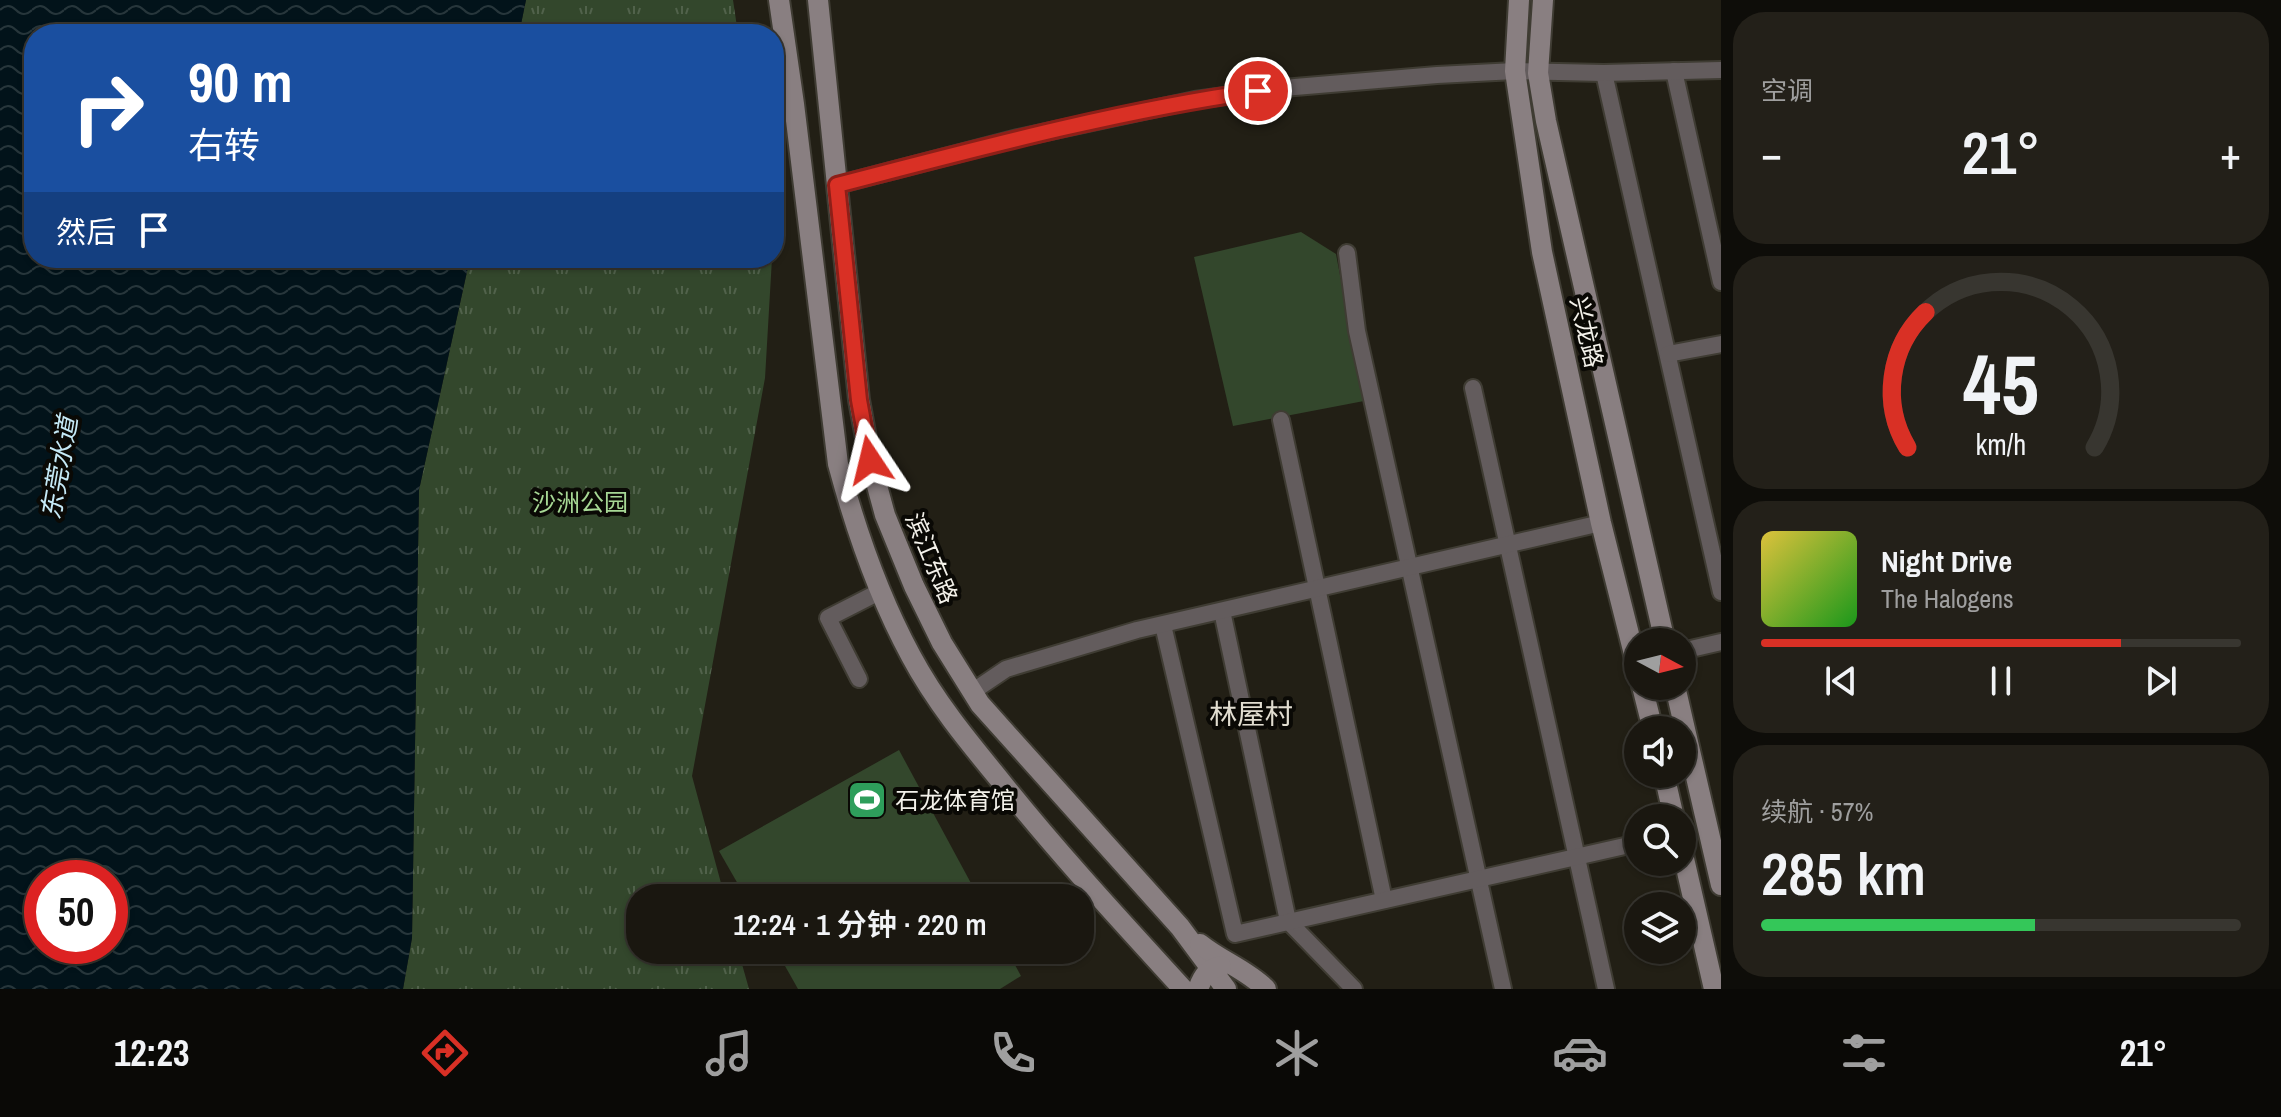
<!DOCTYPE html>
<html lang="zh">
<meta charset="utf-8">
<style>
body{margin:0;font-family:"Archivo Narrow","Noto Sans SC",sans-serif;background:#232019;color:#f1f3f6;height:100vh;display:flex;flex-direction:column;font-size:30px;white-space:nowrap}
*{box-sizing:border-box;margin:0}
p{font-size:26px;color:#9f9f9f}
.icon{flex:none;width:44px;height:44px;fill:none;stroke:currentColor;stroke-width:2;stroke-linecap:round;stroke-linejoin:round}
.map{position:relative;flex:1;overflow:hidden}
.details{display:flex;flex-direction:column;gap:12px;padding:12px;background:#0e0d09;width:560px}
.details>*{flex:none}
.top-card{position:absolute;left:24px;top:24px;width:760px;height:244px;border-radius:32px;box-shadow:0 2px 6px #0004,0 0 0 2px #383630;background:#1a4fa0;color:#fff;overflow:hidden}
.needle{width:52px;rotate:97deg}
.fabs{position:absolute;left:1624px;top:628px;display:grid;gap:16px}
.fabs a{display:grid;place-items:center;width:72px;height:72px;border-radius:50%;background:#1a1710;box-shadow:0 2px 6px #0004,0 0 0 2px #383630;font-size:40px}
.speed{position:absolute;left:24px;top:860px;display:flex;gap:16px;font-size:40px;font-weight:700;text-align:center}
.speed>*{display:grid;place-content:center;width:104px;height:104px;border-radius:50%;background:#1a1710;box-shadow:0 2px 6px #0004,0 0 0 2px #383630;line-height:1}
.speed .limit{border:12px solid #d22;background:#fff;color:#111}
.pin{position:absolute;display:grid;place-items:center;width:68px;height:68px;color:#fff;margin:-34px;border:4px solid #fff;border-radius:50%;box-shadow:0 2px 8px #0007}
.me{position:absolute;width:88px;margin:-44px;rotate:350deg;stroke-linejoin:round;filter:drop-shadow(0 0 6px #0008)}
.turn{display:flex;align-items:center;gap:28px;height:168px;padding:0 32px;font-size:36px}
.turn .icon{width:104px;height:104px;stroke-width:2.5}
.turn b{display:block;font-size:56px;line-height:68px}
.then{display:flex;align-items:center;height:76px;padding:0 32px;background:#0003;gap:16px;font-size:30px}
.big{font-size:60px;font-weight:600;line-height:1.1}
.details .widget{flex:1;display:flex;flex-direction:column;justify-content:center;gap:12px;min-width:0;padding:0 28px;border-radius:32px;background:#232019}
.details .dial{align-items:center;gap:0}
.dial svg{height:208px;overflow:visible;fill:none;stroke:#383630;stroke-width:7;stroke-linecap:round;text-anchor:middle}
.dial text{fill:#f1f3f6;stroke:none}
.song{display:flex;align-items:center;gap:24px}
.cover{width:96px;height:96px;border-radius:12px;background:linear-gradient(135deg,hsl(50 70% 55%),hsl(120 70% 35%))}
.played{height:8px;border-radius:4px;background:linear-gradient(90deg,#d93025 75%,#383630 75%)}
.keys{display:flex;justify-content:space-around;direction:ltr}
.heat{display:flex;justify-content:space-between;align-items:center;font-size:44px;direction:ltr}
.charge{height:12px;border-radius:6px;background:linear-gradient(90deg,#34c759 57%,#383630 0)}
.trip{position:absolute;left:626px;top:884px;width:468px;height:80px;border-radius:32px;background:#1a1710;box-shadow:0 2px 6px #0004,0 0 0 2px #383630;font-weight:600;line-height:80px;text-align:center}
.tabs{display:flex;height:128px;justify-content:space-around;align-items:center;background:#0a0906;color:#9f9f9f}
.tabs .icon{width:56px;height:56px}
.tabs .active{color:#d93025}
.tabs b{font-size:36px;color:#f1f3f6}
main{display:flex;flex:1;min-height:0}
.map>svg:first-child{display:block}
.grass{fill:url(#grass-tufts)}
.pitch{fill:#33472c}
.water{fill:url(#water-waves);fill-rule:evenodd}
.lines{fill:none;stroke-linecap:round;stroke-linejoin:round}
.minor-casing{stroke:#3f3c33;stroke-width:20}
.secondary-casing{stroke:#3f3c33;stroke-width:24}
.minor{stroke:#635c5d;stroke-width:16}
.secondary{stroke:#897f81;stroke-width:20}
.route-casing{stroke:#8d1f18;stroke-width:20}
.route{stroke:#d93025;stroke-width:14}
.labels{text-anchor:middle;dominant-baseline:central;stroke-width:8;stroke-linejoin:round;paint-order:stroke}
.street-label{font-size:24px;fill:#f3f1ea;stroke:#0a0905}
.park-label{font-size:24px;fill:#a7d895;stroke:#0a0905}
.poi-label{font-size:24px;fill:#f3f1ea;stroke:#0a0905;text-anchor:start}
.water-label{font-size:26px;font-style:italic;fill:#c6eaf7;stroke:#0a0905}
.quarter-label{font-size:28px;fill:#e1ddd0;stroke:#0a0905}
</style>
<main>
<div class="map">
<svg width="1721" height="989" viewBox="0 0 1721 989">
<defs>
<pattern id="grass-tufts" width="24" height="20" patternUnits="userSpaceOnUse" patternTransform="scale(2)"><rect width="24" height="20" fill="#33472c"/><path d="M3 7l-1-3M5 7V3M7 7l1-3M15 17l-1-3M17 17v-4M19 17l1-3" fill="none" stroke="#51624b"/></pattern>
<pattern id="water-waves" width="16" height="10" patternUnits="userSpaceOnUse" patternTransform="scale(2)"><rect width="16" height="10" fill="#02131a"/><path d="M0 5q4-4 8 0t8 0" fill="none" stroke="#27363b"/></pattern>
</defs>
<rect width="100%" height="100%" fill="#221f15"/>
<g class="grass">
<path d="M 526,0 L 733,0 L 738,34 L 519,34 Z"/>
<path d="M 470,258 L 772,258 L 765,378 L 692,776 L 725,898 L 640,898 L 640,950 L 738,950 L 749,989 L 403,989 L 412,938 L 419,490 Z"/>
</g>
<g class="pitch">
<path d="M 1301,232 L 1336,254 L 1364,401 L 1233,426 L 1194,257 Z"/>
<path d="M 899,750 L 979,898 L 746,898 L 719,851 Z"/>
<path d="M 776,950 L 1007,950 L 1021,976 L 1000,989 L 798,989 Z"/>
</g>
<path class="water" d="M 0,0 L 526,0 L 519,34 L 34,34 L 34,258 L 470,258 L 419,490 L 412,938 L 403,989 L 0,989 ZM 42,878 L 110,878 L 110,946 L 42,946 Z"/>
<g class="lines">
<defs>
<g id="minor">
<path d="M 1674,71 L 1721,282"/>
<path d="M 1604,73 L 1721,592"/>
<path d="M 837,185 L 1018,138 L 1195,100 L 1283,88 L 1437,75 L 1515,71 L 1604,73 L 1721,70"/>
<path d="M 1347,253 L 1357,331 L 1503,989"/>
<path d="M 1668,354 L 1721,344"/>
<path d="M 1473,388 L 1606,989"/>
<path d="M 1281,420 L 1384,900"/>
<path d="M 1222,611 L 1288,921 L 1354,989"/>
<path d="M 1163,625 L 1235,934 L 1638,843"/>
<path d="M 1682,651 L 1721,642"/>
<path d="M 859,679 L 828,618 L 879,592"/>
<path d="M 972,692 L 1006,669 L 1137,630 L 1601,523"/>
</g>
<g id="secondary">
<path d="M 779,0 L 794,104 L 838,464 C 856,531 878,595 911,656 C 935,701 967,740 999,779 C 1057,852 1120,920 1183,989"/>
<path d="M 818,0 L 859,400 L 870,460 L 885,515 L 914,586 L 942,643 L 980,704 L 1180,927 L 1226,989"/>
<path d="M 1519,0 L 1515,71 L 1542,252 L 1601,523 L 1638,670"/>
<path d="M 1543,0 L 1538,73 L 1546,121 L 1665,642"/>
<path d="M 1642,686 L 1653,730"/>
<path d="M 1675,686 L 1721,885"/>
<path d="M 1664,774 L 1674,818"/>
<path d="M 1682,850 L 1714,989"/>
<path d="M 1200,944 C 1221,961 1247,970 1266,989"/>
<path d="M 1198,989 C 1203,976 1207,969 1221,966"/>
</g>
</defs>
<use href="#minor" class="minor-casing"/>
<use href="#secondary" class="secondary-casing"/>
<use href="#minor" class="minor"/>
<use href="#secondary" class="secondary"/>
</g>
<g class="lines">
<defs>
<path id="route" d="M 870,460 L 859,400 L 837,185 C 976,149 1116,111 1258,91"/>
</defs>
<use href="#route" class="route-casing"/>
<use href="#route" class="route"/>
</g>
<defs>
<symbol id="stadium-square" viewBox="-11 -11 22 22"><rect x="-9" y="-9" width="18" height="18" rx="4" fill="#2e9e5b" stroke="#0a0905"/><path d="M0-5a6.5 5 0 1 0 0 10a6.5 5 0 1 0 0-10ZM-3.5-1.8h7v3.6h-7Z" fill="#fff"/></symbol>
</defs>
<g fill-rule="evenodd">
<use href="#stadium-square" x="845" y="778" width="44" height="44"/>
</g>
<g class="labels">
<g class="street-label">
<text transform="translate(1587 332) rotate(77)">兴龙路</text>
<text transform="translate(932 558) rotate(67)">滨江东路</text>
</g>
<g class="park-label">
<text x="580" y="502">沙洲公园</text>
</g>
<g class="poi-label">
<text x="895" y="800">石龙体育馆</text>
</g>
<g class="water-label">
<text transform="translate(59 468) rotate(-80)">东莞水道</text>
</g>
<g class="quarter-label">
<text x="1251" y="714">林屋村</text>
</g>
</g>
</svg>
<div class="fabs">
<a><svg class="needle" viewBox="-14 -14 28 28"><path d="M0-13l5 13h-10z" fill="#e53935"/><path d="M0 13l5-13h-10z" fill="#9f9f9f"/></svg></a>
<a><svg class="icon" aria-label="sound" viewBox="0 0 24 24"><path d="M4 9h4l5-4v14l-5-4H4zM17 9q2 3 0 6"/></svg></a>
<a><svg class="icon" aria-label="search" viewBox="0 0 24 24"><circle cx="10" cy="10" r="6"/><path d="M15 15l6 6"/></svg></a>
<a><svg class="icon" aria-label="layers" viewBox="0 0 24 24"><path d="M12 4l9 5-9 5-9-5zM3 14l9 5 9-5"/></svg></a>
</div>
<div class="speed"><div class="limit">50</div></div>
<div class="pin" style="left:1258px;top:91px;background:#d93025"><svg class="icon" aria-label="arrive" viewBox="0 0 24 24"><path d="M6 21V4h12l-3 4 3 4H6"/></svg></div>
<svg class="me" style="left:870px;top:460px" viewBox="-20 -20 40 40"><path d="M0-17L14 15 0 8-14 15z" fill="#d93025" stroke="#fff" stroke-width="4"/></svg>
<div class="trip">12:24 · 1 分钟 · 220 m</div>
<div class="top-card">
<div class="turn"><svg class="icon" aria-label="right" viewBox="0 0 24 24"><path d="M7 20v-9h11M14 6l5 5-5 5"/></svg><div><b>90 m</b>右转</div></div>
<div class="then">然后<svg class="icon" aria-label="arrive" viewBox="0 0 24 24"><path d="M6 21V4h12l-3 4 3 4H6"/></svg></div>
</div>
</div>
<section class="details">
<div class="widget"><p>空调</p>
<div class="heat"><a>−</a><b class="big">21°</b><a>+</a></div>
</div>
<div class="widget dial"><svg viewBox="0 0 100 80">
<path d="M14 69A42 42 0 1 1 86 69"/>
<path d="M14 69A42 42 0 0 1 21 17" stroke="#d93025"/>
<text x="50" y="56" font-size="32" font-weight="700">45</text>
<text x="50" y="72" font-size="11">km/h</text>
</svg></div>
<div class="widget">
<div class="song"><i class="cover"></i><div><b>Night Drive</b><p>The Halogens</p></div></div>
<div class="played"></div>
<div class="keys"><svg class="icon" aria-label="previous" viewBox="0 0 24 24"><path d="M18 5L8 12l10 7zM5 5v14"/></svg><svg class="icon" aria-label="pause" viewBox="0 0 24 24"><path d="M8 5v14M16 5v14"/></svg><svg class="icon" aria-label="next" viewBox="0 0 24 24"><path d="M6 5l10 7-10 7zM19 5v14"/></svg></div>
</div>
<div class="widget"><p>续航 · 57%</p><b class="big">285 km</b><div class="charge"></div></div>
</section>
</main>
<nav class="tabs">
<b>12:23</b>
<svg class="icon active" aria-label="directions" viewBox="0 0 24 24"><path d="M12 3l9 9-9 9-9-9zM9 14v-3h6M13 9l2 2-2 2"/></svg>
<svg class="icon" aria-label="music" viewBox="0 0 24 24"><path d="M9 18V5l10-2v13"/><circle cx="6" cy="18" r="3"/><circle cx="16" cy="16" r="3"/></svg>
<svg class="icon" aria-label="phone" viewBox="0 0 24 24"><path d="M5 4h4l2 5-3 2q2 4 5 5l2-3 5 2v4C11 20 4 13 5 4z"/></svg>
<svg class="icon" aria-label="climate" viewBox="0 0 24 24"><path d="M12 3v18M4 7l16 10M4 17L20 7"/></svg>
<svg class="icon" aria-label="car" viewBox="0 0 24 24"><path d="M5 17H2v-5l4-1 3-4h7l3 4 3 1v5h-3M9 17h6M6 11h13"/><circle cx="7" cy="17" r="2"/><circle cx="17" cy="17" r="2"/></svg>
<svg class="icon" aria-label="filters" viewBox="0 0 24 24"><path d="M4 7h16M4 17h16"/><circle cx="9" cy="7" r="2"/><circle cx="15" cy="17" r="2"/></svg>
<b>21°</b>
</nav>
